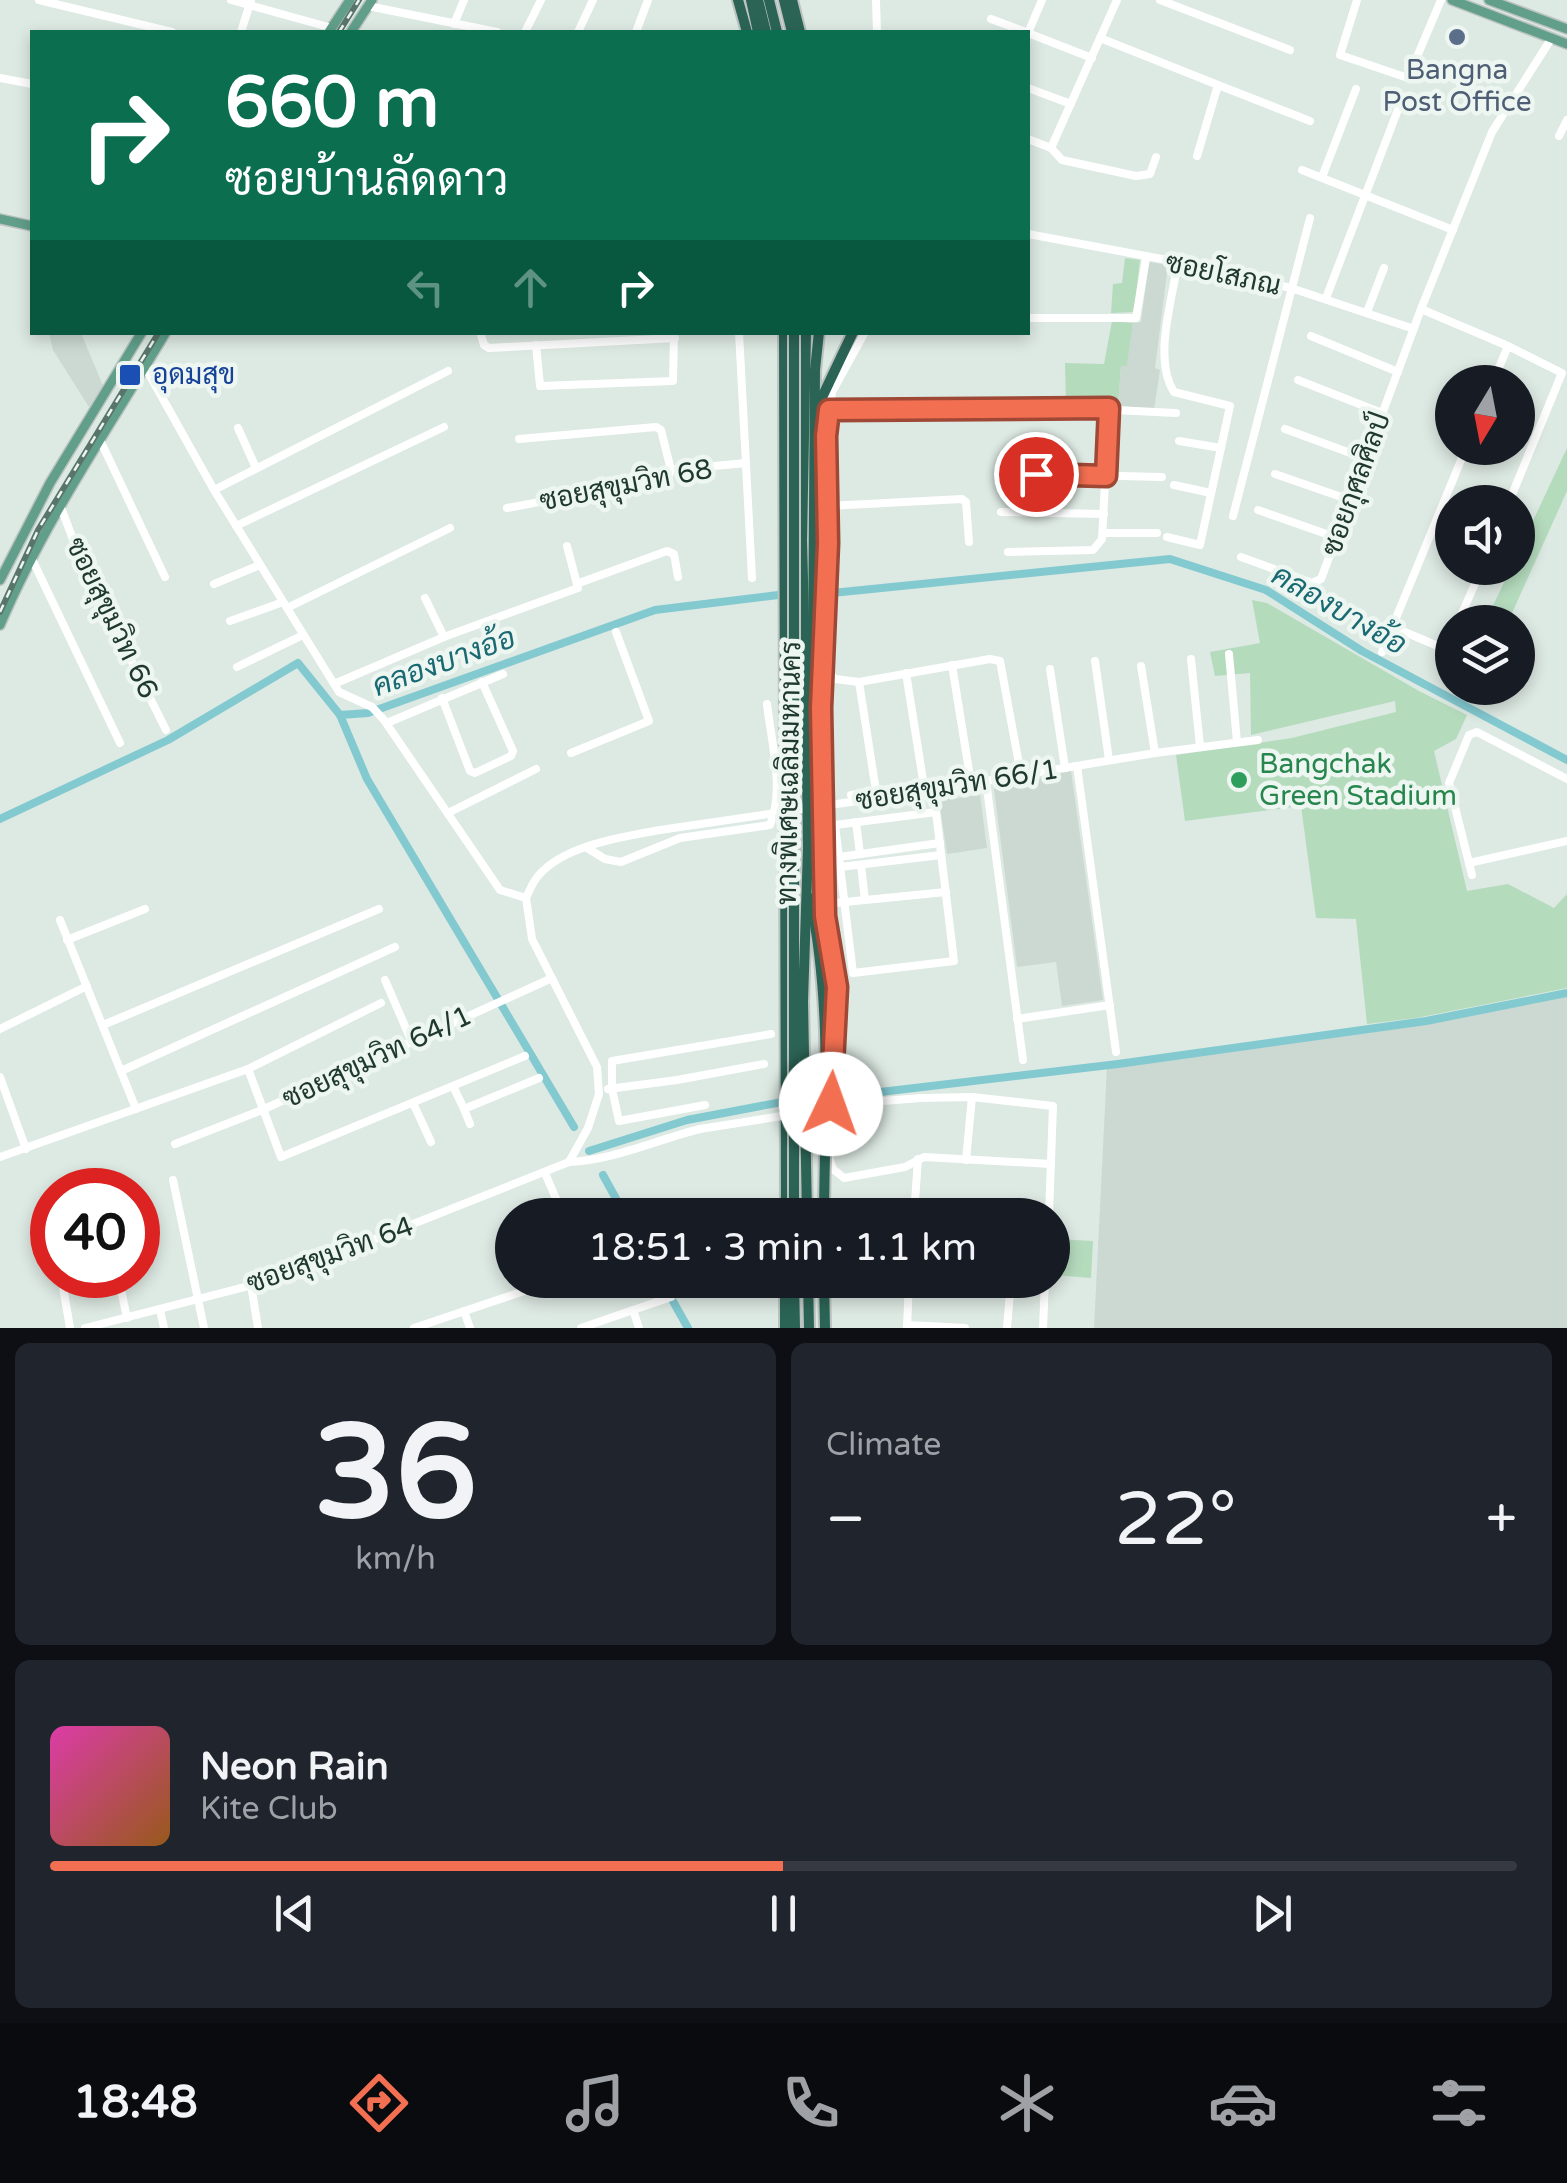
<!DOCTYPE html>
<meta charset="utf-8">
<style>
body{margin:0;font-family:"Varela Round",Sarabun,sans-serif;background:#20242c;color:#f1f3f6;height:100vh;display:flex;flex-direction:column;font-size:38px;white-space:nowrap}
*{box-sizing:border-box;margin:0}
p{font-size:32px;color:#9ea1a6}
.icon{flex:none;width:55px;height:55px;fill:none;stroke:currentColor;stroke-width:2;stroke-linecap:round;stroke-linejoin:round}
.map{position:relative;height:1328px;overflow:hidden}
.side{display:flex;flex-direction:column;gap:15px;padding:15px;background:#0d0f14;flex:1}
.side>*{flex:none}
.hud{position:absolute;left:30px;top:30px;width:1000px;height:305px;border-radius:0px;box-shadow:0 5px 15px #0003;background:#0b6e4f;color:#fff;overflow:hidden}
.needle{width:65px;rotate:190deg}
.fabs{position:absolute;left:1435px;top:365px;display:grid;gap:20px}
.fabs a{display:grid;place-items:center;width:100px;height:100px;border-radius:50%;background:#171b24;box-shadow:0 5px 15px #0003;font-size:50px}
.speed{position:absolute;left:30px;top:1168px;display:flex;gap:20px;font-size:50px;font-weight:700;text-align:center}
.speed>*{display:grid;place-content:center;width:130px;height:130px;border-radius:50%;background:#171b24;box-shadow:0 5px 15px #0003;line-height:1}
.speed .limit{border:15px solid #d22;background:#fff;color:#111}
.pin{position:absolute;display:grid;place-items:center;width:85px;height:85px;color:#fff;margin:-42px;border:5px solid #fff;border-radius:50%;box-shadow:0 2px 10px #0007}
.me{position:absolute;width:110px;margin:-55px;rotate:3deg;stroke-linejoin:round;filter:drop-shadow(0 0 8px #0008)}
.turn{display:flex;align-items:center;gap:35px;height:210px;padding:0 30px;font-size:45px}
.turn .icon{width:130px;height:130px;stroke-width:2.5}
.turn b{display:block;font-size:70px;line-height:85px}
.lanes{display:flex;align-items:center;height:95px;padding:0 30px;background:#0003;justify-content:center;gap:50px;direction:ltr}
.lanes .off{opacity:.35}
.big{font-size:75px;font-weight:600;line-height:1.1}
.side .widget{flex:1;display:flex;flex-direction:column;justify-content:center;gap:15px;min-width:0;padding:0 35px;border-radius:15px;background:#20242c}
.side .dial{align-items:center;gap:0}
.dial b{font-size:130px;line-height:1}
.song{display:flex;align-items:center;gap:30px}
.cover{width:120px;height:120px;border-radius:15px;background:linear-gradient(135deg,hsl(320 70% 55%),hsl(30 70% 35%))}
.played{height:10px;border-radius:5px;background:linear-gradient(90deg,#f36f51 50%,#363941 50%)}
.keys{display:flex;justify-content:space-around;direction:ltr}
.heat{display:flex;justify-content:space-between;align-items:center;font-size:55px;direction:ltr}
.side .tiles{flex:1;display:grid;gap:15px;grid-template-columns:1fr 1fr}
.widget:last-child{grid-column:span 2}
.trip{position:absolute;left:495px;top:1198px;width:575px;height:100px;border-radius:50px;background:#171b24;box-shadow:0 5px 15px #0003;font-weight:600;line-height:100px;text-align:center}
.tab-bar{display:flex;height:160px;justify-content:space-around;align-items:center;background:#090b0e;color:#9ea1a6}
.tab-bar .icon{width:70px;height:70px}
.tab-bar .active{color:#f36f51}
.tab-bar b{font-size:45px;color:#f1f3f6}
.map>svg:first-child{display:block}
.built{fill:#cbd9d2}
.green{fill:#b5dbbd}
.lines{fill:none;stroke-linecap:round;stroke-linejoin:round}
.canal{stroke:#83c9d0;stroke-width:8}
.major-casing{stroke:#bcc3c1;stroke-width:12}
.highway-casing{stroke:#bcc3c1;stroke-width:14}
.minor{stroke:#fff;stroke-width:8}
.major{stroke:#619f8b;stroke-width:9}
.highway{stroke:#2b6455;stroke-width:10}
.rail-casing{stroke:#59756b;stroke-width:6}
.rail{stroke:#edf6f1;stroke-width:2.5;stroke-dasharray:8;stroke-linecap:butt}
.highway-bridge-casing{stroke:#bcc3c1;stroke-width:14;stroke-linecap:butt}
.minor-bridge{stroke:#fff;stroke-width:8}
.highway-bridge{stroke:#2b6455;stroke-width:10}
.route-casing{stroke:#9e4835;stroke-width:25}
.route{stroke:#f36f51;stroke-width:18}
.service-dot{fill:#5c6f8a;stroke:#edf6f1;stroke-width:4}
.transit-dot{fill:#1a4fb4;stroke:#edf6f1;stroke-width:4}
.leisure-dot{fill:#2e9e5b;stroke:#edf6f1;stroke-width:4}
.labels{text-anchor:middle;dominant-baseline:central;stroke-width:9;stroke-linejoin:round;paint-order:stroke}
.service-label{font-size:28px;fill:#4e5e75;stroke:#edf6f1}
.street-label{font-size:28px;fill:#1f3830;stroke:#edf6f1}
.transit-label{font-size:28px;fill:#164399;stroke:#edf6f1;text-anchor:start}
.leisure-label{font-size:28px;fill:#27864d;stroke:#edf6f1;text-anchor:start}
.water-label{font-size:30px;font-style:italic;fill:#1a6a74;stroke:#edf6f1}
</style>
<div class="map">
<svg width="1567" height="1328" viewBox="0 0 1567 1328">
<rect width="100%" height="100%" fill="#dde9e3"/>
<g class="built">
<path d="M 1149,262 L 1168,265 L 1155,368 L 1160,370 L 1154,409 L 1118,406 L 1121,366 L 1127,365 L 1133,323 L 1141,322 Z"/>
<path d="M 49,333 L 81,333 L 103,386 L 89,407 L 53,350 Z"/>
<path d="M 1071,771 L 1103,1000 L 1062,1006 L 1056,962 L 1017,967 L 994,789 Z"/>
<path d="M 980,795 L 987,848 L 947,854 L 939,800 Z"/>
<path d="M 1567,993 L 1567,1328 L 1094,1328 L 1107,1067 L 1372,1032 Z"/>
</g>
<g class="green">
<path d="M 1125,258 L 1140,260 L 1134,312 L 1111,313 L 1113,284 L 1122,283 Z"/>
<path d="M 1112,321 L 1133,323 L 1127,366 L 1121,366 L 1118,406 L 1066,403 L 1065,363 L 1104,364 Z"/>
<path d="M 1567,448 L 1567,491 L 1508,622 L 1485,622 L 1511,568 L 1518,568 L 1518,553 Z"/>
<path d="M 1252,600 L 1267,603 L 1419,691 L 1467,715 L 1456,739 L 1434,751 L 1467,891 L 1508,884 L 1554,908 L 1567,894 L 1567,988 L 1416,1018 L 1367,1024 L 1356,919 L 1316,918 L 1301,806 L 1185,821 L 1176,755 L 1292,738 L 1396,712 L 1395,701 L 1251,735 L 1250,673 L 1215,676 L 1210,652 L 1260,643 Z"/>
<path d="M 1055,1239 L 1093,1241 L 1091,1278 L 1053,1275 Z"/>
</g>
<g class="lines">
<g class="canal">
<path d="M 832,593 L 1170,559 L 1266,590 L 1362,651 L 1567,760"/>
<path d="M 340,715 L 367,779 L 574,1127"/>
<path d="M 0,819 L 168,740 L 298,663 L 340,715 L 368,713 L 655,610 L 778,595"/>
<path d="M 838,1097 L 1118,1064 L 1426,1021 L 1567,993"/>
<path d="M 589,1151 L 687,1120 L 782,1102"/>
<path d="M 603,1175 L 625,1215"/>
<path d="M 661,1280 L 688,1328"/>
</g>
<defs>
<g id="major">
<path d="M 1452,0 L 1567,44"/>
<path d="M 1489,0 L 1567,29"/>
<path d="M 329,32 L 350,0"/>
<path d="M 351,32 L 372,0"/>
<path d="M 0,219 L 32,226"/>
<path d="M 0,580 L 50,483 L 142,332"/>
<path d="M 0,625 C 44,522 108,429 166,332"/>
</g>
<g id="highway">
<path d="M 738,0 L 747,32"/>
<path d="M 751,0 L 758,32"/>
<path d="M 758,0 L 766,32"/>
<path d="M 769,0 L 777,32"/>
<path d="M 784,0 L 792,32"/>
<path d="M 792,0 L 800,32"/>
<path d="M 784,332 L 786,1215"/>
<path d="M 806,332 L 802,541 L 806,694"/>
<path d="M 817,408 L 853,332"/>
<path d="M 812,796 L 815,370 L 819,332"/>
<path d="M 794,1280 L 795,1328"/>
<path d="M 808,1280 L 809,1328"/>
<path d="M 824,1280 L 825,1328"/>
<path d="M 785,1328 L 785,1280"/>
</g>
</defs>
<use href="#major" class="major-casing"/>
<use href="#highway" class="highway-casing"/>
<g class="minor">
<path d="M 39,0 L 172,32"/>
<path d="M 231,0 L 332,28"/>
<path d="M 876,0 L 877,32"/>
<path d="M 1160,0 L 1290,50"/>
<path d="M 1357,0 L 1340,55 L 1408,78 L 1441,0"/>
<path d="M 368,6 L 497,32"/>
<path d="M 991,19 L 1026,32"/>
<path d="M 454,24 L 464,0"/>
<path d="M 241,32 L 251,0"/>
<path d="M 525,32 L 541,0"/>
<path d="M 578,32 L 593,0"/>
<path d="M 636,32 L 648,0"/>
<path d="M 1028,33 L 1092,58"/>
<path d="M 1028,33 L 1042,0"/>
<path d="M 1100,38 L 1218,85 L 1197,156"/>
<path d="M 0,78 L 32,84"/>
<path d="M 1218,85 L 1310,121"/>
<path d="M 1028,88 L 1071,104"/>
<path d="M 1559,136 L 1567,120"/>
<path d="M 1028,139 L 1051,148 L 1062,160 L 1136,176 L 1150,174 L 1156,157"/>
<path d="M 1051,148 L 1117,0"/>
<path d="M 1302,170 L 1453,230"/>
<path d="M 1322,177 L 1356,89"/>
<path d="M 1028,234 L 1178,262 L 1291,288 L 1414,329"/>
<path d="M 1326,298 L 1402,99"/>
<path d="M 1421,309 L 1508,346 L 1562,373 L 1509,502"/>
<path d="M 1367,312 L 1384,268"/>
<path d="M 1028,318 L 1136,318 L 1146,258"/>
<path d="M 480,332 L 484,345 L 489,348 L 675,338"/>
<path d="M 739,332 L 752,578"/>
<path d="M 1311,336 L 1398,372"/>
<path d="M 536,345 L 540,386 L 673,381 L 674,332"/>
<path d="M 145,367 L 214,490 L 339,692 L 372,707 L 384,720 L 500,890 L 526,898"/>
<path d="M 1298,380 L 1382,413"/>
<path d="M 1493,382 L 1508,346"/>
<path d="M 829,411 L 1074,408 L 1176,413"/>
<path d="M 238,428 L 256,468"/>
<path d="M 1285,429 L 1364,458"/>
<path d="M 519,439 L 656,427 L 661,430 L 671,470"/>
<path d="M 100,440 L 165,577"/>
<path d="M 1179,441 L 1221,448"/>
<path d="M 1000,473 L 1162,477"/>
<path d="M 1275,474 L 1350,500"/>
<path d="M 1174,485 L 1211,493"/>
<path d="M 214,490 L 448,371"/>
<path d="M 60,505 L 80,558 L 166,730"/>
<path d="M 828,506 L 962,499 L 966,502 L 969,542"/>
<path d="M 507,508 L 668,478 L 671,470 L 746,463"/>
<path d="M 1258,510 L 1335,537"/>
<path d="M 1001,512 L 1104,514"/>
<path d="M 1233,516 L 1310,218"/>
<path d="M 236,526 L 444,427"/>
<path d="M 1103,533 L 1157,533"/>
<path d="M 1167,537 L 1200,545 L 1230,406 L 1174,392 C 1153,360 1172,300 1178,262"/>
<path d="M 1008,552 L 1093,550 L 1102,539 L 1109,409"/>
<path d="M 31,557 L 120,743"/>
<path d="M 1241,557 L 1312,583 L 1321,579 L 1421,309 L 1492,132 L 1551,39"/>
<path d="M 579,583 L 667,551 L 674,554 L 678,577"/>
<path d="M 214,584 L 260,565"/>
<path d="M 425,598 L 444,637"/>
<path d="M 287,608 L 450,528"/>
<path d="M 230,621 L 283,602"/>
<path d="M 1458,622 L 1482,568"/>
<path d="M 1391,626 L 1440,647 L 1446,647 L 1452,636"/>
<path d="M 1382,652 L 1466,448"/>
<path d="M 1229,654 L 1237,742"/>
<path d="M 1191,659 L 1200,746"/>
<path d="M 1095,661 L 1109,760"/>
<path d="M 952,665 L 971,783"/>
<path d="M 1141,666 L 1155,753"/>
<path d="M 237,667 L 303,635"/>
<path d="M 822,667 L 835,679 L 859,682 L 990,659 L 1000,661 L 1021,775"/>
<path d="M 1050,669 L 1065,768"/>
<path d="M 859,682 L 876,791"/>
<path d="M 334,684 L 444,637 L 578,588 L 567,546"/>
<path d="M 442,698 L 470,771 L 475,773 L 511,756 L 513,751 L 482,682"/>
<path d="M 387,723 L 503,674"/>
<path d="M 571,753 L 649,721 L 616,632"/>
<path d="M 1077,766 L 1116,1052"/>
<path d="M 986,781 L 1023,1060"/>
<path d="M 925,791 L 1155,753 L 1258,740"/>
<path d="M 851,795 L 917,785 L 923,780 L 906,673"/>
<path d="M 450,812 L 536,769"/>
<path d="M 936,812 L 954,961 L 853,973 L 835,825 Z"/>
<path d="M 856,822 L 860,854"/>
<path d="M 587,848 L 605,859 L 621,862 L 680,838 L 770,825 C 785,790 771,741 767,704"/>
<path d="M 839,857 L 940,843"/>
<path d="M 1469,863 L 1567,841"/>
<path d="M 861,865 L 865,900"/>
<path d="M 840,867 L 941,855"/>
<path d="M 1472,875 L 1449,783 L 1469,735 L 1477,732 L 1567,779"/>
<path d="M 526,898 C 529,891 533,882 538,876 C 564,845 622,837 660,830"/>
<path d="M 825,904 L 946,892"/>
<path d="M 60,920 L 136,1109"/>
<path d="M 67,940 L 145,909"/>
<path d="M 385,980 L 411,1040"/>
<path d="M 1017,1019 L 1110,1005"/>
<path d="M 103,1025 L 379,909"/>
<path d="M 0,1029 L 87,986"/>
<path d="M 248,1069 L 381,1003"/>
<path d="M 121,1071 L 395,947"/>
<path d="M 0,1077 L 26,1149"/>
<path d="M 453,1086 L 464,1109 L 539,1078"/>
<path d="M 608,1089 L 677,1080 L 764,1064"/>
<path d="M 921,1098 L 972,1097 L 1053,1106 L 1049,1215"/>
<path d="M 413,1103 L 431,1142"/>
<path d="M 705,1105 L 619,1121 L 612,1089 L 612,1061 L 771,1034"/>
<path d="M 464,1109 L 470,1124"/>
<path d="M 830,1128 L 837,987 L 825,916 L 821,708 L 827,543 L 826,437 L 832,392 L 865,332"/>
<path d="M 175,1144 L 262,1110 L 552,978"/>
<path d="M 0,1157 L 248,1069 L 281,1157 L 525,1056"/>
<path d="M 829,1157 L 833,1169 L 844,1178 L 905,1167 L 924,1157 L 1051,1164"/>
<path d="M 966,1160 L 972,1097"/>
<path d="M 569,1162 C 614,1160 656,1140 700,1129"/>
<path d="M 545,1173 L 563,1215"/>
<path d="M 173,1180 L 204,1328"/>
<path d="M 50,1200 L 52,1200"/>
<path d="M 914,1215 L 918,1159"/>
<path d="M 61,1275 L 70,1328"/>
<path d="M 118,1275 L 127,1318"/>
<path d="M 251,1285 L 258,1328"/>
<path d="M 160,1310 L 164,1328"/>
<path d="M 633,1310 L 639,1328"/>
<path d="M 464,1311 L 470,1328"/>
<path d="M 907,1325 L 965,1328"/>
<path d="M 85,1328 L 272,1280 L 569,1162 L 588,1128 L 599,1094 L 597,1067 L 532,939 L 526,898"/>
<path d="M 414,1328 L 557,1280"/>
<path d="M 581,1328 L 671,1297"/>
<path d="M 907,1328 L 909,1280"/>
<path d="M 1007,1328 L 1011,1280"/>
<path d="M 1043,1328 L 1045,1280"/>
</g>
<use href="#major" class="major"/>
<use href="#highway" class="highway"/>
<defs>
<g id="rail">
<path d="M 339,32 L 359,0"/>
<path d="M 0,612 L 38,530 L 159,332"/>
</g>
</defs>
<use href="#rail" class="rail-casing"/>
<use href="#rail" class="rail"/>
<defs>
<g id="highway-bridge">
<path d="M 806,694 L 808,848 L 803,1001 L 807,1215"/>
<path d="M 810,898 C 832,1003 825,1108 824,1215"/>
<path d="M 794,1215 L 794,332"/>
</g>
</defs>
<use href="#highway-bridge" class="highway-bridge-casing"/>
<g class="minor-bridge">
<path d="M 660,830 L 925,791"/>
<path d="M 700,1129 L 870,1102 L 921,1098"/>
</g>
<use href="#highway-bridge" class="highway-bridge"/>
</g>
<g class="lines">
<defs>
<path id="route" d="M 831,1104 L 837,987 L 825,916 L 821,708 L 828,543 L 826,436 L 829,410 L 1109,408 L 1106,476 L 1036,474"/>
</defs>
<use href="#route" class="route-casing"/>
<use href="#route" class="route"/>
</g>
<circle class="service-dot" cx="1457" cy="37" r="10"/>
<rect class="transit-dot" x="118" y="363" width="24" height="24" rx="5"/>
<circle class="leisure-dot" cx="1239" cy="780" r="10"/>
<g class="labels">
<g class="service-label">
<text x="1457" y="70">Bangna<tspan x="1457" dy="32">Post Office</tspan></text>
</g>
<g class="street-label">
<text transform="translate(1223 274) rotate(12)">ซอยโสภณ</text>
<text transform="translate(1356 484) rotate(-70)">ซอยกุศลศิลป์</text>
<text transform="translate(626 485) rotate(-11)">ซอยสุขุมวิท 68</text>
<text transform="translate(112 618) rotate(64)">ซอยสุขุมวิท 66</text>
<text transform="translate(789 773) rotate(-89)">ทางพิเศษเฉลิมมหานคร</text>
<text transform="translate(957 785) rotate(-9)">ซอยสุขุมวิท 66/1</text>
<text transform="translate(377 1057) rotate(-25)">ซอยสุขุมวิท 64/1</text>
<text transform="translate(330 1255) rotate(-20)">ซอยสุขุมวิท 64</text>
</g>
<g class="transit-label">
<text x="152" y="375">อุดมสุข</text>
</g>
<g class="leisure-label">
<text x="1259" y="764">Bangchak<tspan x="1259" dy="32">Green Stadium</tspan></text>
</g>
<g class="water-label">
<text transform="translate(1339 610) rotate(30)">คลองบางอ้อ</text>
<text transform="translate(444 662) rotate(-20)">คลองบางอ้อ</text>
</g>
</g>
</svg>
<div class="fabs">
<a><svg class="needle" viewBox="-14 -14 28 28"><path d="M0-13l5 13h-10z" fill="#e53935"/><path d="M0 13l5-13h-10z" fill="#9ea1a6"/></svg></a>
<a><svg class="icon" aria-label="sound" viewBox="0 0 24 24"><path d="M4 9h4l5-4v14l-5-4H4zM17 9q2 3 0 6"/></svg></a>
<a><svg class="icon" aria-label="layers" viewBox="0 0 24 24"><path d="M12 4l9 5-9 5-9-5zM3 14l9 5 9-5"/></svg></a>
</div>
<div class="speed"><div class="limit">40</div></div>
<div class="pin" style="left:1036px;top:474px;background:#d93025"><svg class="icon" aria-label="arrive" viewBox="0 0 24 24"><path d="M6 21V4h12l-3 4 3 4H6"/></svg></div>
<svg class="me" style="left:831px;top:1104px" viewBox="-20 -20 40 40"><circle r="19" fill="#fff"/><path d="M0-13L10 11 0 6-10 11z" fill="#f36f51"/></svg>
<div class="trip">18:51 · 3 min · 1.1 km</div>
<div class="hud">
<div class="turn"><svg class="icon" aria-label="right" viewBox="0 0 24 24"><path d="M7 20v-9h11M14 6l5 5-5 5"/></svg><div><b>660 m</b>ซอยบ้านลัดดาว</div></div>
<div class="lanes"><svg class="icon off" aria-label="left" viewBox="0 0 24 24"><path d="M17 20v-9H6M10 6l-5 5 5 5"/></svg><svg class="icon off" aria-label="ahead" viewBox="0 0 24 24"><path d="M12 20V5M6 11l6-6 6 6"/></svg><svg class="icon" aria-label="right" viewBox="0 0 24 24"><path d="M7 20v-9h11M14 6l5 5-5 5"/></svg></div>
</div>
</div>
<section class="side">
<div class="tiles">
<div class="widget dial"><b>36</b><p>km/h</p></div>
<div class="widget"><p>Climate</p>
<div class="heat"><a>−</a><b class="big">22°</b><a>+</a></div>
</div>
<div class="widget">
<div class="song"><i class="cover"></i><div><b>Neon Rain</b><p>Kite Club</p></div></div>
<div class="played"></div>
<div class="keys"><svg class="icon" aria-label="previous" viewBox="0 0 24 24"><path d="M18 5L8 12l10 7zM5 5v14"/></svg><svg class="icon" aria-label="pause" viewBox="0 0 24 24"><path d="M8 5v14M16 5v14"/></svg><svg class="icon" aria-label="next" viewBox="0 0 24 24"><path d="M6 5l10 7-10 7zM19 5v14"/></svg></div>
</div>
</div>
</section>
<nav class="tab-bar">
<b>18:48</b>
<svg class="icon active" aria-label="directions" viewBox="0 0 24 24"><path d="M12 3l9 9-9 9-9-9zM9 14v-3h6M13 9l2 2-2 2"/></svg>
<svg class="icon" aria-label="music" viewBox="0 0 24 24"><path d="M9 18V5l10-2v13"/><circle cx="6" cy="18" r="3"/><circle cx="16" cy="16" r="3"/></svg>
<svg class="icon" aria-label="phone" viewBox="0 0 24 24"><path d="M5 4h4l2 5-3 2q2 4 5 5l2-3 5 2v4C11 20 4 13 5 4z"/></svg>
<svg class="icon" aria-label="climate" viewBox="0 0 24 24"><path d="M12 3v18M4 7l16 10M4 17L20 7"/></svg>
<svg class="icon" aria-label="car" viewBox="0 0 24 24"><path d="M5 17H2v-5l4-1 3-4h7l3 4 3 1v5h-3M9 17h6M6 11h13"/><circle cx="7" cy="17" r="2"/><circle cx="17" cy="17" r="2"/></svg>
<svg class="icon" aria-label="filters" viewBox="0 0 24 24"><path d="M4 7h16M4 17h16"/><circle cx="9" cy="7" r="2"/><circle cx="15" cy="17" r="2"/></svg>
</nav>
